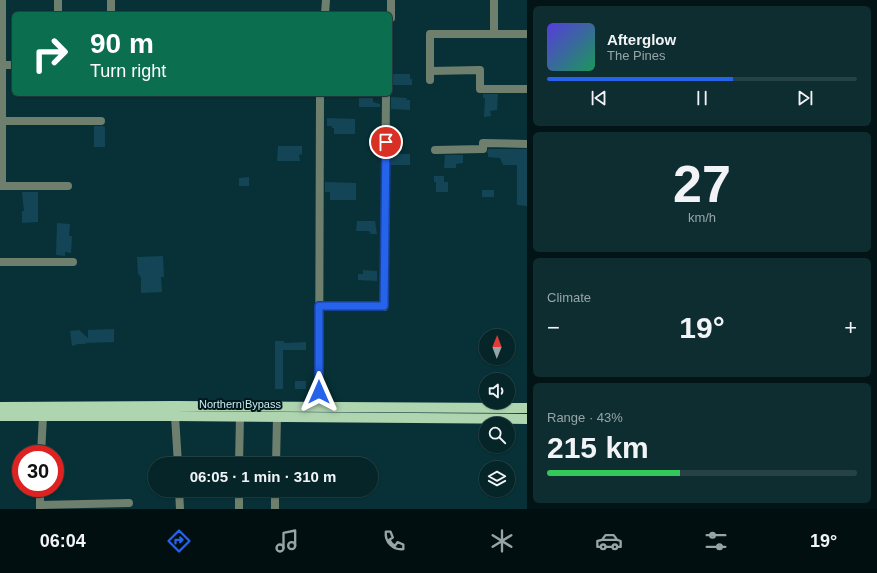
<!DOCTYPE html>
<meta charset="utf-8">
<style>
body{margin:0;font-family:Arial,sans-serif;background:#0e2d30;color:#f1f3f6;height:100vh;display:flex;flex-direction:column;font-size:15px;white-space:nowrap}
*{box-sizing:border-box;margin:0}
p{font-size:13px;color:#97a5a8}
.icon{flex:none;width:22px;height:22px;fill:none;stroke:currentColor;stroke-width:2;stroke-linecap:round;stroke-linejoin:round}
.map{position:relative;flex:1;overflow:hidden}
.details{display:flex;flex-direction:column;gap:6px;padding:6px;background:#031416;width:350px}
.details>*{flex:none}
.guide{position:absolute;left:12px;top:12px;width:380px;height:84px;border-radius:6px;box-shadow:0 1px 3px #0004,0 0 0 1px #264245;background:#0b6e4f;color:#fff;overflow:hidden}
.needle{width:26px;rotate:1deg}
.buttons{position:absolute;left:479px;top:329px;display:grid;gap:8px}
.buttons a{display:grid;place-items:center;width:36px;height:36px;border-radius:50%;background:#052528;box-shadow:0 1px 3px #0004,0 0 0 1px #264245;font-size:20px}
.speed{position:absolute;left:12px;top:445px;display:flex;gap:8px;font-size:20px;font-weight:700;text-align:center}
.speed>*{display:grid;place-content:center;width:52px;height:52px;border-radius:50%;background:#052528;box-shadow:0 1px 3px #0004,0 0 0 1px #264245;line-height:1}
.speed .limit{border:6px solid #d22;background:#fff;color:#111}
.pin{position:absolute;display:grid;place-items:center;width:34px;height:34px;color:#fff;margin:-17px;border:2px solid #fff;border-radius:50%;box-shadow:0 1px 4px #0007}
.me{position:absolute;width:44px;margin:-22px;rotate:0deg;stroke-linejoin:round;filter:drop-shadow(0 0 3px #0008)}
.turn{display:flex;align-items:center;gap:14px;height:84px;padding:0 12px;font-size:18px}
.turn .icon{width:52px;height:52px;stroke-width:2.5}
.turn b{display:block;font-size:28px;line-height:34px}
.big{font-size:30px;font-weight:700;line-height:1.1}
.details .card{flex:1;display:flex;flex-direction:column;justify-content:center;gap:6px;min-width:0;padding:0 14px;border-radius:6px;background:#0e2d30}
.details .dial{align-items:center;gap:0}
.dial b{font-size:52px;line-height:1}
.song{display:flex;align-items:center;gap:12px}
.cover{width:48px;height:48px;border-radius:6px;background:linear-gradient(135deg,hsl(250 70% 55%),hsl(150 70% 35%))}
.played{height:4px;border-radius:2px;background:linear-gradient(90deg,#2563eb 60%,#264245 60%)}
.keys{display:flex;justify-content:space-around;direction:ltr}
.heat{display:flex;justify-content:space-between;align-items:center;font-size:22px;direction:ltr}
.charge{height:6px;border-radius:3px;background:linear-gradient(90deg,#34c759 43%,#264245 0)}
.trip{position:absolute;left:148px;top:457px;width:230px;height:40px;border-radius:20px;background:#052528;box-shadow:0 1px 3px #0004,0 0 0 1px #264245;font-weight:700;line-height:40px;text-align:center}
.tab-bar{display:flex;height:64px;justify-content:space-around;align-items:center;background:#020f10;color:#97a5a8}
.tab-bar .icon{width:28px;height:28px}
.tab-bar .on{color:#2563eb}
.tab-bar b{font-size:18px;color:#f1f3f6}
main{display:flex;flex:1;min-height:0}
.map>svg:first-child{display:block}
.building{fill:#134556}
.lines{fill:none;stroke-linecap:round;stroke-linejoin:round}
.street{stroke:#6e7f6e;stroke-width:8}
.primary{stroke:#afd4b0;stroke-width:10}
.route-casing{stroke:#184099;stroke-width:10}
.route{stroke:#2563eb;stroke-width:7}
.labels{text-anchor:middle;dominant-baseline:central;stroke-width:4;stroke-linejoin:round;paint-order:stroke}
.street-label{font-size:11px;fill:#c9edf1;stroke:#00181c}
</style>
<main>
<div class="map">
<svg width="527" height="509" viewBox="0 0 527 509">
<rect width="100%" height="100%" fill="#073136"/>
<g class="building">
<path d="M 390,74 L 410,74 L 410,79 L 412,79 L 412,85 L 392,85 L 392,81 L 390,81 Z"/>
<path d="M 483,94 L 498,94 L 497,110 L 490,111 L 491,116 L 484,117 L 485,98 L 483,98 Z"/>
<path d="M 391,97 L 407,98 L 406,100 L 410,100 L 410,110 L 391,109 Z"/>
<path d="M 359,98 L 373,98 L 373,102 L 380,104 L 380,107 L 359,107 Z"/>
<path d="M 327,118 L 355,119 L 355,134 L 334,134 L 334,128 L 332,128 L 332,126 L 327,126 Z"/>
<path d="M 94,126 L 103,126 L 105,127 L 105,147 L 94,147 Z"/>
<path d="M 278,146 L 302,146 L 302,155 L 299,154 L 300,161 L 277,161 Z"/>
<path d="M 488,149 L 527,149 L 527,206 L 517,205 L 517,165 L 503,165 L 500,158 L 488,157 L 488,153 L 487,153 Z"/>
<rect x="391" y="154" width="19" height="11"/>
<path d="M 445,155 L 463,155 L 463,163 L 456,164 L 456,168 L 444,168 Z"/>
<path d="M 434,176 L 444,176 L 444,182 L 448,182 L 448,192 L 436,192 L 436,182 L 434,182 Z"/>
<path d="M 249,177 L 249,186 L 239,186 L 239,178 Z"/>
<path d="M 325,182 L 356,183 L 356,200 L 330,200 L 330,192 L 325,192 Z"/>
<rect x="482" y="190" width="12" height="7"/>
<path d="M 22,192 L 38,192 L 38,222 L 22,223 L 22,211 L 24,211 Z"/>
<path d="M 357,221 L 375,221 L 377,234 L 371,234 L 369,231 L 356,231 Z"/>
<path d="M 57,223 L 70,224 L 69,236 L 72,236 L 71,253 L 65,252 L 65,256 L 56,255 Z"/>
<path d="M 163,256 L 164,277 L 161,277 L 162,292 L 141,293 L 141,277 L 140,277 L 139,274 L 138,274 L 137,257 Z"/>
<path d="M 363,270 L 377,271 L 377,281 L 358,280 L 358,274 L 363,274 Z"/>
<path d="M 114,329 L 114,342 L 85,343 L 86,344 L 78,344 L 72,346 L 70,331 L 79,330 L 88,338 L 88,330 Z"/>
<path d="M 275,341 L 284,341 L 284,343 L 306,342 L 306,350 L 283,350 L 283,389 L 275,389 Z"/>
<rect x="295" y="381" width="11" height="8"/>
</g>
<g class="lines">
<g class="street">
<path d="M 494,0 L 494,34"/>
<path d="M 58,14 L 58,0"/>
<path d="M 111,14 L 111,0"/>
<path d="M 325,14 L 326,0"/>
<path d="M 391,18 L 391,0"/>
<path d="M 2,65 L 14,65"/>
<path d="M 430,71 L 480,70 L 480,89 L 527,89"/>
<path d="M 430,80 L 430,34 L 527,34"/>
<path d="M 2,121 L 101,121"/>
<path d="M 435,150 L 483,149 L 483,143 L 527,144"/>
<path d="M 0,186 L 68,186"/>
<path d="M 2,186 L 2,0"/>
<path d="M 0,262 L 73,262"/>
<path d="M 319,306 L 384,307 L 386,94"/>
<path d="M 319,407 L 320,94"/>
<path d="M 175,416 L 178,464"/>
<path d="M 41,454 L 43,416"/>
<path d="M 239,464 L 240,416"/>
<path d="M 276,464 L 277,417"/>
<path d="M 179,490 L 180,509"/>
<path d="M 40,505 L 129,503"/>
<path d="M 40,509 L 40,488"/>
<path d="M 239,509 L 239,490"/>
<path d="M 275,509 L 275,490"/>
</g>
<g class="primary">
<path d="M 0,407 L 175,406 L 527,408"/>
<path d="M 0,416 L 175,416 L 527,419"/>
</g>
</g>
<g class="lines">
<defs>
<path id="route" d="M 319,392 L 319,306 L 384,306 L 386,142"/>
</defs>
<use href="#route" class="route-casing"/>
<use href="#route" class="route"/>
</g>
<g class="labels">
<g class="street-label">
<text x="240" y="404">Northern Bypass</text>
</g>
</g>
</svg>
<div class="buttons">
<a><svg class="needle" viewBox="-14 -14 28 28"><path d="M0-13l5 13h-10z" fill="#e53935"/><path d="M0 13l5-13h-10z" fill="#97a5a8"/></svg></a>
<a><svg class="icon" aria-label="sound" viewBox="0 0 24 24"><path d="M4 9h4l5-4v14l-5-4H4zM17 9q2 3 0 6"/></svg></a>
<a><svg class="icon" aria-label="search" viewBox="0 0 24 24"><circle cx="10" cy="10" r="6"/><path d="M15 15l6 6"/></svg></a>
<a><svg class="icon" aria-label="layers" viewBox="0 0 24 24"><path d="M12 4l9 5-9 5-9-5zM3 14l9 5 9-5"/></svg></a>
</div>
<div class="speed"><div class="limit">30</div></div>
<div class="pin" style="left:386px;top:142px;background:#d93025"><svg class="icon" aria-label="arrive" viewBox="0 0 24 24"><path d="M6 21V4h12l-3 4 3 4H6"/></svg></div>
<svg class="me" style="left:319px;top:392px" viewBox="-20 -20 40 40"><path d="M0-17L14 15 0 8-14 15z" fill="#2563eb" stroke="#fff" stroke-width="4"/></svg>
<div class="trip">06:05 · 1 min · 310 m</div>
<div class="guide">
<div class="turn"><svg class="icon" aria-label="right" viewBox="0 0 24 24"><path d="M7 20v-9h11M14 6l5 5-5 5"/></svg><div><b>90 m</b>Turn right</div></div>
</div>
</div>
<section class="details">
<div class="card">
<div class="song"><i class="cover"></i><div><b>Afterglow</b><p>The Pines</p></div></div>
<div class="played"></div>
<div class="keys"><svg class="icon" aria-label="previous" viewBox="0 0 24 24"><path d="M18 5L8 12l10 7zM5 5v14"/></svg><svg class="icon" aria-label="pause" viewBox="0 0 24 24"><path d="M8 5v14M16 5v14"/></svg><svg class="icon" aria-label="next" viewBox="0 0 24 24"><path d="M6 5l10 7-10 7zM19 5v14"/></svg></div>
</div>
<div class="card dial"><b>27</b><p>km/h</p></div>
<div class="card"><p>Climate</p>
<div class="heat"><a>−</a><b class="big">19°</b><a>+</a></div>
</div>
<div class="card"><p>Range · 43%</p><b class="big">215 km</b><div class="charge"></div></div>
</section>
</main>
<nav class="tab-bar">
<b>06:04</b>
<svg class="icon on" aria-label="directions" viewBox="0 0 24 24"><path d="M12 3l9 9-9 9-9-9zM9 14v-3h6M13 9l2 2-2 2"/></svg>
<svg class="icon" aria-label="music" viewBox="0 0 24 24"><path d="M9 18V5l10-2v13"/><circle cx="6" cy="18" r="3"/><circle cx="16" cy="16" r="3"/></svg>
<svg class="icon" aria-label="phone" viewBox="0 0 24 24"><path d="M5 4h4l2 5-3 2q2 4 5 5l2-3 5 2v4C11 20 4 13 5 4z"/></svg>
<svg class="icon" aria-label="climate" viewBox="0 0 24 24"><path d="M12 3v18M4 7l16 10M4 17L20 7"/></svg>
<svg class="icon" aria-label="car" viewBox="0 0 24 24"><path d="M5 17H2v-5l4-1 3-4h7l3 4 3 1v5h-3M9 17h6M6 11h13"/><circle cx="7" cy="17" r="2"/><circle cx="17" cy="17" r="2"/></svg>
<svg class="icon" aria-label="filters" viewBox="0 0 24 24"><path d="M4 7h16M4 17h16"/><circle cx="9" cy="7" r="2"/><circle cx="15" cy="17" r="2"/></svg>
<b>19°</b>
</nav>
